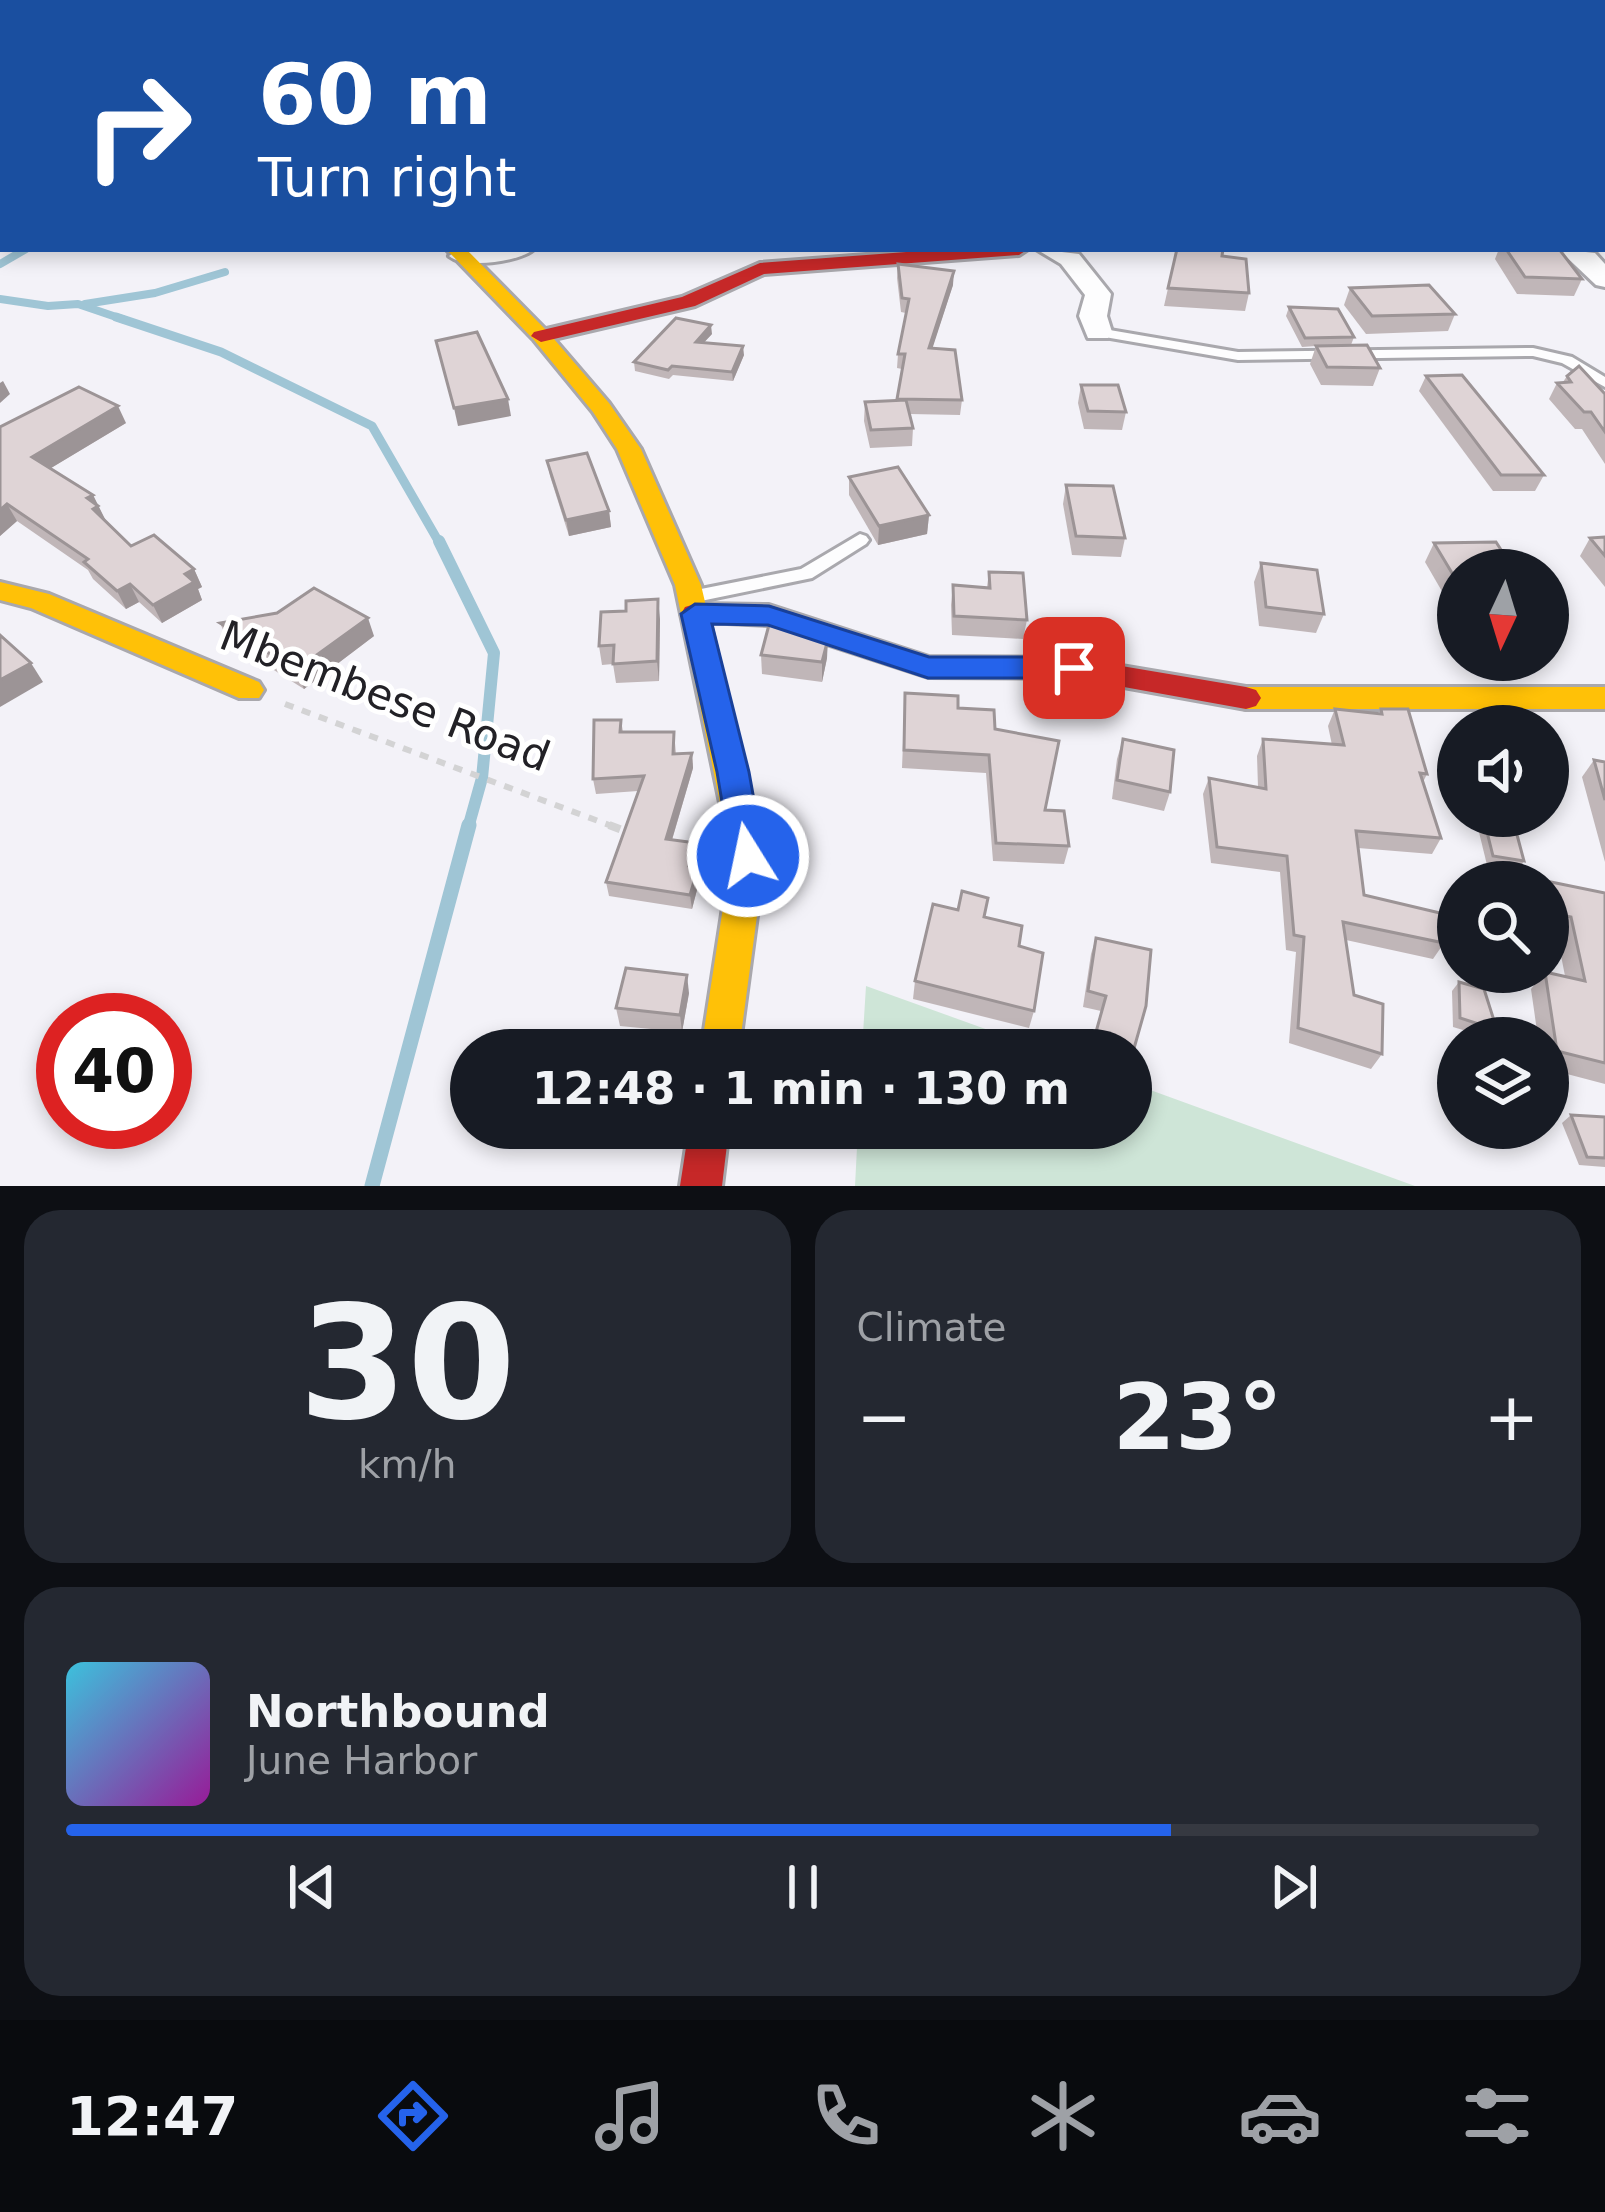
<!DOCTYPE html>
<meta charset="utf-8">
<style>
body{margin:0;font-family:"DejaVu Sans",sans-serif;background:#242831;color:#f1f3f6;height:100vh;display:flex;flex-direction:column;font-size:45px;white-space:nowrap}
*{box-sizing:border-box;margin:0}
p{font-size:39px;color:#9ea1a6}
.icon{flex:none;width:66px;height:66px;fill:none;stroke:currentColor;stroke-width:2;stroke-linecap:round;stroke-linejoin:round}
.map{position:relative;height:1186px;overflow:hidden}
.details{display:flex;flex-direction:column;gap:24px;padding:24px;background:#0d0f14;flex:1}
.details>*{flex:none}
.banner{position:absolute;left:0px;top:0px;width:1605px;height:252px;box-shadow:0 6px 18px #0003;background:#1a4fa0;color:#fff;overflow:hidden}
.needle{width:78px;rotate:184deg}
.fabs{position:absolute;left:1437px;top:549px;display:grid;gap:24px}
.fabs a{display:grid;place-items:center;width:132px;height:132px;border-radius:50%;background:#171b24;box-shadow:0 6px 18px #0003;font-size:60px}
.speed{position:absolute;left:36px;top:993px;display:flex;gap:24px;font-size:60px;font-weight:700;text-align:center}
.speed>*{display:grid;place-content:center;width:156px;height:156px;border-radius:50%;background:#171b24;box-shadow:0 6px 18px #0003;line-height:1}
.speed .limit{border:18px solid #d22;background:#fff;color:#111}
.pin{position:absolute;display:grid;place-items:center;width:102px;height:102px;color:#fff;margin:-51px;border-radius:24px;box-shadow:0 6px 18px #0006}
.me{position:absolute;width:132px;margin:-66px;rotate:350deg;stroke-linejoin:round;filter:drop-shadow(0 0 9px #0008)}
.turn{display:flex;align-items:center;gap:42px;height:252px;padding:0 60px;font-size:54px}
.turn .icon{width:156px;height:156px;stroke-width:2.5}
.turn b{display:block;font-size:84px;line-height:102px}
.big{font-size:90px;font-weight:700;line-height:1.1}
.details .widget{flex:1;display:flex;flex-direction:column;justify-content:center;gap:18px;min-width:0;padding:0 42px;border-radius:36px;background:#242831}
.details .dial{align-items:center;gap:0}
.dial b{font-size:156px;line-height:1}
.song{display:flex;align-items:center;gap:36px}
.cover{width:144px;height:144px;border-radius:18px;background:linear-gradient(135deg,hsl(190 70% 55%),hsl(300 70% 35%))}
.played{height:12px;border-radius:6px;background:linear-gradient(90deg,#2563eb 75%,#363941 75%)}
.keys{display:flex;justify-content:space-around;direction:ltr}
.heat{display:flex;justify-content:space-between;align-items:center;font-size:66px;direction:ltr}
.details .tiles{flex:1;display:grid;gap:24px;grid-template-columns:1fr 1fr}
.widget:last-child{grid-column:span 2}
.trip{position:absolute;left:450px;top:1029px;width:702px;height:120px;border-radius:60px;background:#171b24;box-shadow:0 6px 18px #0003;font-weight:700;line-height:120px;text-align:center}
.menu{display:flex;height:192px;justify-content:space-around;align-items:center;background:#090b0e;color:#9ea1a6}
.menu .icon{width:84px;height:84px}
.menu .on{color:#2563eb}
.menu b{font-size:54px;color:#f1f3f6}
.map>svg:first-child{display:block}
.green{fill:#cee5d7}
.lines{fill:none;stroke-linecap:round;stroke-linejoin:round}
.stream-far3{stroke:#9fc5d5;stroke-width:8}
.stream-far2{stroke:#9fc5d5;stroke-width:9}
.stream-far1{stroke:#9fc5d5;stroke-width:12}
.stream{stroke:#9fc5d5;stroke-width:15}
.lane-casing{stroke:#a9a8ad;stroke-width:6}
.street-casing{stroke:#a9a8ad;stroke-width:6}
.slow-casing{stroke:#a9a8ad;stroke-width:6}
.jam-casing{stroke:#a9a8ad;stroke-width:6}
.path-far1{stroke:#d3d3d4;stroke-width:6;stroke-dasharray:9 9;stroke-linecap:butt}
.path{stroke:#d3d3d4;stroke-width:8;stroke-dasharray:12 12;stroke-linecap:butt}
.lane{fill:#fdfdfe;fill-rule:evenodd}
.street{fill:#fdfdfe;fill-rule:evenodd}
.slow{fill:#ffc107;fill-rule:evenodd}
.jam{fill:#c62828;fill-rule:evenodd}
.wall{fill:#c0b6b8}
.shaded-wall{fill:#9c9496}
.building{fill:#dfd4d6;stroke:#9c9496;stroke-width:3}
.route{fill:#2563eb;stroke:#184099;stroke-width:3}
.labels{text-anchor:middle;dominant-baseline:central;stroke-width:10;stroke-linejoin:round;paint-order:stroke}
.street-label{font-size:42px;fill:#222126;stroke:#fff}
</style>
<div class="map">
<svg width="1605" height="1186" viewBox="0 0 1605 1186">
<rect width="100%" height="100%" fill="#f3f2f8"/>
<g class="green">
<path d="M 866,986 L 1044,1050 L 862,1050 Z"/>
<path d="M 1131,1083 L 1415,1186 L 855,1186 L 858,1128 L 1131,1128 Z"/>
</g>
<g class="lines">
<g class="stream-far3">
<path d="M 0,264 L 26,249"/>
<path d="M 0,299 L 48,306 L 78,304 L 125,320"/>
<path d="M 85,304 L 155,293 L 225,272"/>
</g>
<path class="stream-far2" d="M 116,317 L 221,352 L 372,426 L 440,544"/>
<path class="stream-far1" d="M 439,541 L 494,653 L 482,778 L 468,828"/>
<path class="stream" d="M 372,1186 L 469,825"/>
<defs>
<g id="lane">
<path d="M 3,73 L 3,80 L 0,81 L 0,74 Z"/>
<path d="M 1098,328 L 1238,352 L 1533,348 L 1572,357 L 1605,377 L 1605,387 L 1562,363 L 1533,356 L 1238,360 L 1093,335 L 1093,329 Z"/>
<path d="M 860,534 L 866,536 L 869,540 L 866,544 L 812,578 L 691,603 L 682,597 L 691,591 L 801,569 Z"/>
</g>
<g id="street">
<path d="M 534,249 C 519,262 465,269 449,256 L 460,249 Z"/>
<path d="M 1036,249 L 1079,254 L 1111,294 L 1107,316 L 1112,332 L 1108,338 L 1088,338 L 1079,316 L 1085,295 L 1061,264 Z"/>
<path d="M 1558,249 L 1595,253 L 1605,264 L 1605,287 L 1596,285 Z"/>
</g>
<g id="slow">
<path d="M 446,249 L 466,249 L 548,332 L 609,403 L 641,449 L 701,585 L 765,856 L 739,1050 L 701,1050 L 731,856 L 675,585 L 617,449 L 593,412 L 534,340 Z"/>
<path d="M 0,582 L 49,594 L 259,682 L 264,690 L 259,698 L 239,698 L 31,608 L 0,600 Z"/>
<path d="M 1246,687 L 1605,687 L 1605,709 L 1246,709 L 1236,706 L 1231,698 L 1236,690 Z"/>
</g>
<g id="jam">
<path d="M 946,249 L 1028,249 L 1019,255 L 764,274 L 695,306 L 541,342 L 531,336 L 534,332 L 682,297 L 760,263 Z"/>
<path d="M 695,604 L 769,605 L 929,657 L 1074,658 L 1246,687 L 1256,690 L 1261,698 L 1256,706 L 1246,709 L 1074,678 L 928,677 L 768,625 L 685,621 L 681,614 L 685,607 Z"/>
<path d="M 689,1128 L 729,1128 L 722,1186 L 680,1186 Z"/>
</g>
</defs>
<use href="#lane" class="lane-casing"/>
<use href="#street" class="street-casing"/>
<use href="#slow" class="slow-casing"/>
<use href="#jam" class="jam-casing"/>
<path class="path-far1" d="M 285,704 L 617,828"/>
<path class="path" d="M 609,825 L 627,832"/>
<use href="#lane" class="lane"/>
<use href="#street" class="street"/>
<use href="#slow" class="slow"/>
<use href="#jam" class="jam"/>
</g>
<g class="wall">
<path d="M 1177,249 L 1222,256 L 1249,293 L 1245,311 L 1164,306 Z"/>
<path d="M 1499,249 L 1559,249 L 1582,279 L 1574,296 L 1517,294 L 1495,259 Z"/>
<path d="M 898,264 L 953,285 L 932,348 L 962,400 L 960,415 L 910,414 L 913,428 L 912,446 L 870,448 L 864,421 L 865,402 L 896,401 L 902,369 L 897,368 L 898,354 L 906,313 L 901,312 L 897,278 Z"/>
<path d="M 1350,288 L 1455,314 L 1448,331 L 1366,334 L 1344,305 Z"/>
<path d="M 1289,307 L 1354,337 L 1351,345 L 1380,368 L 1373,386 L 1321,385 L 1310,364 L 1316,346 L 1302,347 L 1286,316 Z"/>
<path d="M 712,334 L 704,342 L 744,355 L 733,381 L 673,375 L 669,379 L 635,371 L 634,362 Z"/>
<path d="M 1426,376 L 1544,475 L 1535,491 L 1493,491 L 1419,391 Z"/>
<path d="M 1567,376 L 1605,394 L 1605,464 L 1582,429 L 1575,429 L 1549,399 L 1557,383 L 1563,382 Z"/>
<path d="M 1081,385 L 1126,412 L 1122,430 L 1084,429 L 1078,403 Z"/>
<path d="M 126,423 L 51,468 L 93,495 L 106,522 L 131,546 L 194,569 L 202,587 L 198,589 L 202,600 L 162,623 L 139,602 L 126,609 L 93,579 L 88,570 L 17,521 L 0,536 L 0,427 Z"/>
<path d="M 547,461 L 609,511 L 611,527 L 569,536 L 550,476 Z"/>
<path d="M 849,477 L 929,515 L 927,534 L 878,545 L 849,495 Z"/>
<path d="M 1066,485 L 1125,538 L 1121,557 L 1072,555 L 1063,504 Z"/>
<path d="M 1605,537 L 1605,587 L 1580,556 L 1590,538 Z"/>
<path d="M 1434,543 L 1458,570 L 1458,619 L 1425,562 Z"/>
<path d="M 1261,563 L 1324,614 L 1316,633 L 1259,626 L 1254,582 Z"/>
<path d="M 989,572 L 1027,620 L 1023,639 L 952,635 L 951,605 L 953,585 L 987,587 Z"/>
<path d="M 660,619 L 659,681 L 616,683 L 613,664 L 602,665 L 599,646 Z"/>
<path d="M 220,623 L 374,636 L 304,689 L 228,641 Z"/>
<path d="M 761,655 L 827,658 L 822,682 L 762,674 Z"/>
<path d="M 905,693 L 958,708 L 995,729 L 1069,846 L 1064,864 L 993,861 L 986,773 L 902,768 Z"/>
<path d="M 1335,709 L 1379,714 L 1381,709 L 1427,774 L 1423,782 L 1441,838 L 1432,854 L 1358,848 L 1364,895 L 1444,943 L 1433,959 L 1346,940 L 1354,995 L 1382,1054 L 1371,1069 L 1289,1043 L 1296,952 L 1286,950 L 1280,872 L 1211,863 L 1203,794 L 1209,778 L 1258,787 L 1257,756 L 1263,739 L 1332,745 L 1328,726 Z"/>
<path d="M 621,720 L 623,732 L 674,732 L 676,754 L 692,753 L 693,768 L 672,840 L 698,858 L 695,867 L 699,882 L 692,909 L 609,896 L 606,882 L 638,791 L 596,794 L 593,779 Z"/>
<path d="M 1123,739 L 1170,792 L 1164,811 L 1112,799 L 1117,759 Z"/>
<path d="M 1594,760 L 1605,762 L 1605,862 L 1582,777 Z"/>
<path d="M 1475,816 L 1512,816 L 1524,861 L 1518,870 L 1487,865 Z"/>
<path d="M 1551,882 L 1605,893 L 1605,1084 L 1548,1069 L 1548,1038 L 1538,1038 L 1531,989 L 1545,972 L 1565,976 L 1557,935 L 1548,933 L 1548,886 Z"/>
<path d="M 985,917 L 1019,946 L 1034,1011 L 1029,1028 L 913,999 L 915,981 Z"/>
<path d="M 1096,938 L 1131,1050 L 1090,1050 L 1101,1011 L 1083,1007 L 1091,954 Z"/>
<path d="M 1459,982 L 1497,1030 L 1490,1038 L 1453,1027 L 1452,991 Z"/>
<path d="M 689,993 L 682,1032 L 620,1026 L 616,1008 Z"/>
<path d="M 1571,1115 L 1605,1117 L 1605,1167 L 1579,1165 L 1562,1123 Z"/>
</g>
<g class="shaded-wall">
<path d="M 954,271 L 953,285 L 928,362 L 929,348 Z"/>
<path d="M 711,325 L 712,334 L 696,351 L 696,342 Z"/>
<path d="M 743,346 L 744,355 L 733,381 L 732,372 Z"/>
<path d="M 3,381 L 10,394 L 0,403 L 0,383 Z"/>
<path d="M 508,399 L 511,416 L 458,426 L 454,408 Z"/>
<path d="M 118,406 L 126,423 L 41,474 L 32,457 Z"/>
<path d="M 93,495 L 107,523 L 102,526 L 87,498 Z"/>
<path d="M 7,504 L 17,521 L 0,536 L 0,510 Z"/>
<path d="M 609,511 L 611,527 L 569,536 L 566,520 Z"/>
<path d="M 929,515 L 927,534 L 878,545 L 879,526 Z"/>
<path d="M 194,569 L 202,587 L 198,589 L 202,600 L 162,623 L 153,605 L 185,574 Z"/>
<path d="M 130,584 L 139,602 L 126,609 L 117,591 Z"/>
<path d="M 658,599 L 660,619 L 659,681 L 657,661 Z"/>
<path d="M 368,618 L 374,636 L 304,689 L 296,670 Z"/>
<path d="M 828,639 L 827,658 L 822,682 L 822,662 Z"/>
<path d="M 31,663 L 43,682 L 0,707 L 0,680 Z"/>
<path d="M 692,753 L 693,768 L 668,853 L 666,839 Z"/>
<path d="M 696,843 L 698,858 L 691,881 L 689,866 Z"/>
<path d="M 698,868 L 699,882 L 692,909 L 690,895 Z"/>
<path d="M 687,975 L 689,993 L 682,1032 L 680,1015 Z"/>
</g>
<g class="building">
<path d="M 11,0 L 578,0 L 592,3 L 8,3 Z"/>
<path d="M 669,0 L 1083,0 L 1088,3 L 674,3 Z"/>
<path d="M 3,10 L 3,40 L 0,40 L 0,14 Z"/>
<path d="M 3,88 L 3,225 L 0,226 L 0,109 Z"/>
<path d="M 1605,88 L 1602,121 L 1605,121 L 1605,222 L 1602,219 L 1602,89 Z"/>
<path d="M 1177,249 L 1223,249 L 1222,256 L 1246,259 L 1249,293 L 1168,288 Z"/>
<path d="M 1506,249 L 1559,249 L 1582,279 L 1525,277 Z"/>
<path d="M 898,264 L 954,271 L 929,348 L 955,350 L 962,400 L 897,399 L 905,354 L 898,354 L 909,299 L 902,298 Z"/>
<path d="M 1429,285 L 1455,314 L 1372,316 L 1350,288 Z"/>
<path d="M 1289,307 L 1338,309 L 1354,337 L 1305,338 Z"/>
<path d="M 676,318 L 711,325 L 696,342 L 743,346 L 732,372 L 672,366 L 668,370 L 634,362 Z"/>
<path d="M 477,332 L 508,399 L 454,408 L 436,341 Z"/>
<path d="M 1367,345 L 1380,368 L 1327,367 L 1316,346 Z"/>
<path d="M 1579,366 L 1605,394 L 1605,432 L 1591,412 L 1584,412 L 1557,383 L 1571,382 L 1567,376 Z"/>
<path d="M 1462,375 L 1544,475 L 1501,475 L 1426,376 Z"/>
<path d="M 1081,385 L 1118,385 L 1126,412 L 1088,411 Z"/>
<path d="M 79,387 L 118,406 L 32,457 L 93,495 L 87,498 L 98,506 L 93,509 L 131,546 L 154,535 L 194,569 L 185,574 L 194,582 L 153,605 L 130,584 L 117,591 L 84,562 L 88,559 L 7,504 L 0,510 L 0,427 Z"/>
<path d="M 906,400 L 913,428 L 871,430 L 865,402 Z"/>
<path d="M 587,453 L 609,511 L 566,520 L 547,461 Z"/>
<path d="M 898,467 L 929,515 L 879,526 L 849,477 Z"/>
<path d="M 1066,485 L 1113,486 L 1125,538 L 1076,536 Z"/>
<path d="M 1605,537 L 1605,556 L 1590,538 Z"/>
<path d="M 1496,542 L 1514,570 L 1458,570 L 1458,583 L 1434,543 Z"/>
<path d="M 1261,563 L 1317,570 L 1324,614 L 1266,607 Z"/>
<path d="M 989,572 L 1023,573 L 1027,620 L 954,616 L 953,585 L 990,588 Z"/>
<path d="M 314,588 L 368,618 L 296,670 L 220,623 L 277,613 Z"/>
<path d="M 658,599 L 657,661 L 613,664 L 614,645 L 599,646 L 601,612 L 626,611 L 626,601 Z"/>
<path d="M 770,621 L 828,639 L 822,662 L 761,655 Z"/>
<path d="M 0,635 L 31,663 L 0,680 Z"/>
<path d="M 905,693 L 958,696 L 958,708 L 994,710 L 995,729 L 1059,741 L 1045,810 L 1064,811 L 1069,846 L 996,843 L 989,755 L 904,750 Z"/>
<path d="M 1335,709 L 1382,714 L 1381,709 L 1408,709 L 1427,774 L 1420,773 L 1441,838 L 1356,831 L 1364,895 L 1440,913 L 1444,943 L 1343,922 L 1354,995 L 1383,1004 L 1382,1054 L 1298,1028 L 1304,937 L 1294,935 L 1287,856 L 1217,847 L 1209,778 L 1266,789 L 1263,739 L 1344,745 Z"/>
<path d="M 594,720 L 621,720 L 620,732 L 674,732 L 673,754 L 692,753 L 666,839 L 696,843 L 689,866 L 698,868 L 690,895 L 606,882 L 644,776 L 593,779 Z"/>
<path d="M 1123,739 L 1174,750 L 1170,792 L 1117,780 Z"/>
<path d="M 1594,760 L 1605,762 L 1605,800 Z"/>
<path d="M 1483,816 L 1512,816 L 1524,861 L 1493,856 Z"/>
<path d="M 1551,882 L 1605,893 L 1605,1063 L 1557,1051 L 1545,972 L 1585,981 L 1571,917 L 1557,914 Z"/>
<path d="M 962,891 L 988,898 L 984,917 L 1022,926 L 1019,946 L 1043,953 L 1034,1011 L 915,981 L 933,904 L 958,910 Z"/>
<path d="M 1096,938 L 1151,950 L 1146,1006 L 1131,1059 L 1131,1050 L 1091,1050 L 1106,996 L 1088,991 Z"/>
<path d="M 626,968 L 687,975 L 680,1015 L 616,1008 Z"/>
<path d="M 1459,982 L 1484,989 L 1497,1030 L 1460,1018 Z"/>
<path d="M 1571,1115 L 1605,1117 L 1605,1158 L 1587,1157 Z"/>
</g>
<path class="route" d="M 695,604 L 769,606 L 929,657 L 1074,657 L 1088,668 L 1074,678 L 928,678 L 768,625 L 712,624 L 749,772 L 764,856 L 760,866 L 748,870 L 736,866 L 731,856 L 717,772 L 681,614 Z"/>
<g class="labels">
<g class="street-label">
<text transform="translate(385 696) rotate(21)">Mbembese Road</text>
</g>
</g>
</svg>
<div class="fabs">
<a><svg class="needle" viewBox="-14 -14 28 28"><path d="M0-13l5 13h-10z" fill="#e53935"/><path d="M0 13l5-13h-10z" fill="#9ea1a6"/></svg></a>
<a><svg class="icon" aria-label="sound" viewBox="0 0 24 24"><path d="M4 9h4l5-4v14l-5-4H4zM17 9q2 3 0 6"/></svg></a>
<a><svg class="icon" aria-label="search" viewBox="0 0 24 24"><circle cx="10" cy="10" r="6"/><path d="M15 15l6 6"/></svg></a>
<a><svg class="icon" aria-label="layers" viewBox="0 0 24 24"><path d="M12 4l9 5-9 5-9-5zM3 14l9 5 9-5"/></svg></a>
</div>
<div class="speed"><div class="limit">40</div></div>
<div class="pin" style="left:1074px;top:668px;background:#d93025"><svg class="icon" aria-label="arrive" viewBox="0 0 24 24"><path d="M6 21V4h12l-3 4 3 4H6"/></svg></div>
<svg class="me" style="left:748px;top:856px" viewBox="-20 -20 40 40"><circle r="17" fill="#2563eb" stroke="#fff" stroke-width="3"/><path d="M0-11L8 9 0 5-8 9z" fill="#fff"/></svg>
<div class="trip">12:48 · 1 min · 130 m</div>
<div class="banner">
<div class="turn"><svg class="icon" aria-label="right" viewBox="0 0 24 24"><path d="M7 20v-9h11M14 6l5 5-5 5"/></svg><div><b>60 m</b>Turn right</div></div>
</div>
</div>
<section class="details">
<div class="tiles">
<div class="widget dial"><b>30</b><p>km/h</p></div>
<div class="widget"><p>Climate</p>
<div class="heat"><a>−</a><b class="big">23°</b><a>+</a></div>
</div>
<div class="widget">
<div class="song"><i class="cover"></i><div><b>Northbound</b><p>June Harbor</p></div></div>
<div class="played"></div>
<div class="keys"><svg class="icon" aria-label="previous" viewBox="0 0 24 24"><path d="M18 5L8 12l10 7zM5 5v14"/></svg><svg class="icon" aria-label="pause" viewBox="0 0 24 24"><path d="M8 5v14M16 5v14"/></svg><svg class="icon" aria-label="next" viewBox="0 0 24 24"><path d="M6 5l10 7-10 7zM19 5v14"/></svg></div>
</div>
</div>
</section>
<nav class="menu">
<b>12:47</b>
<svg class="icon on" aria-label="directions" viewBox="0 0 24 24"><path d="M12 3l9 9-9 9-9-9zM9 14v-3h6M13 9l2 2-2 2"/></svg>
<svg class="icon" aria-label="music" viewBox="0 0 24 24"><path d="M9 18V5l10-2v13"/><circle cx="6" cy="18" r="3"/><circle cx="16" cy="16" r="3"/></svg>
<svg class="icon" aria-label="phone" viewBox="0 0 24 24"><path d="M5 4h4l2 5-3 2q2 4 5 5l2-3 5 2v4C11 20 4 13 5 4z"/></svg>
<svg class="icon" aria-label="climate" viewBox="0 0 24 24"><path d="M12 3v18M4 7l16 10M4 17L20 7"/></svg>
<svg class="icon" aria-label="car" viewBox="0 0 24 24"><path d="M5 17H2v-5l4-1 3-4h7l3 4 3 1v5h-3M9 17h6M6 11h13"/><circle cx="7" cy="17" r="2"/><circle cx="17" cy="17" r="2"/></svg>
<svg class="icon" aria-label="filters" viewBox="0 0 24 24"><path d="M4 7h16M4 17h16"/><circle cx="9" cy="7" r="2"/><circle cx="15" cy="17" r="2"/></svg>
</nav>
